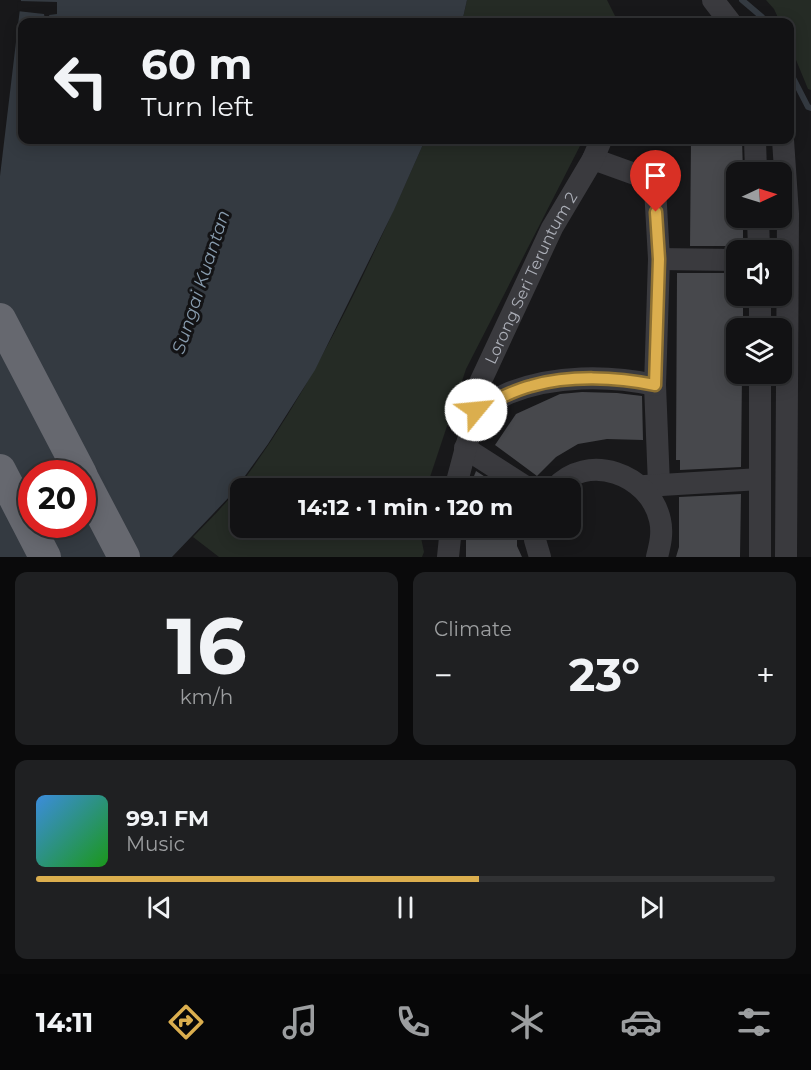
<!DOCTYPE html>
<meta charset="utf-8">
<style>
body{margin:0;font-family:Montserrat,sans-serif;background:#1f2022;color:#f1f3f6;height:100vh;display:flex;flex-direction:column;font-size:22px;white-space:nowrap}
*{box-sizing:border-box;margin:0}
p{font-size:20px;color:#9c9ea0}
.icon{flex:none;width:33px;height:33px;fill:none;stroke:currentColor;stroke-width:2;stroke-linecap:round;stroke-linejoin:round}
.map{position:relative;height:557px;overflow:hidden}
.side{display:flex;flex-direction:column;gap:15px;padding:15px;background:#0a0a0b;flex:1}
.side>*{flex:none}
.top-card{position:absolute;left:18px;top:18px;width:776px;height:126px;border-radius:12px;box-shadow:0 3px 15px #0003,0 0 0 2px #313234;background:#121214;color:#f1f3f6;overflow:hidden}
.needle{width:39px;rotate:86deg}
.buttons{position:absolute;left:726px;top:162px;display:grid;gap:12px}
.buttons a{display:grid;place-items:center;width:66px;height:66px;border-radius:12px;background:#121214;box-shadow:0 3px 15px #0003,0 0 0 2px #313234;font-size:30px}
.speed{position:absolute;left:18px;top:460px;display:flex;gap:12px;font-size:30px;font-weight:700;text-align:center}
.speed>*{display:grid;place-content:center;width:78px;height:78px;border-radius:50%;background:#121214;box-shadow:0 3px 15px #0003,0 0 0 2px #313234;line-height:1}
.speed .limit{border:9px solid #d22;background:#fff;color:#111}
.pin{position:absolute;display:grid;place-items:center;width:51px;height:51px;color:#fff;margin:-62px -26px;border-radius:50% 50% 50% 0;rotate:-45deg;box-shadow:0 0 6px #0007}
.pin .icon{rotate:45deg}
.me{position:absolute;width:66px;margin:-33px;rotate:62deg;stroke-linejoin:round;filter:drop-shadow(0 0 4px #0008)}
.turn{display:flex;align-items:center;gap:21px;height:126px;padding:0 24px;font-size:27px}
.turn .icon{width:78px;height:78px;stroke-width:2.5}
.turn b{display:block;font-size:42px;line-height:51px}
.big{font-size:45px;font-weight:700;line-height:1.1}
.side .widget{flex:1;display:flex;flex-direction:column;justify-content:center;gap:9px;min-width:0;padding:0 21px;border-radius:12px;background:#1f2022}
.side .dial{align-items:center;gap:0}
.dial b{font-size:78px;line-height:1}
.song{display:flex;align-items:center;gap:18px}
.cover{width:72px;height:72px;border-radius:9px;background:linear-gradient(135deg,hsl(210 70% 55%),hsl(120 70% 35%))}
.played{height:6px;border-radius:3px;background:linear-gradient(90deg,#dbae4e 60%,#313234 60%)}
.keys{display:flex;justify-content:space-around;direction:ltr}
.heat{display:flex;justify-content:space-between;align-items:center;font-size:33px;direction:ltr}
.side .tiles{flex:1;display:grid;gap:15px;grid-template-columns:1fr 1fr}
.widget:last-child{grid-column:span 2}
.trip{position:absolute;left:230px;top:478px;width:351px;height:60px;border-radius:12px;background:#121214;box-shadow:0 3px 15px #0003,0 0 0 2px #313234;font-weight:700;line-height:60px;text-align:center}
.tab-bar{display:flex;height:96px;justify-content:space-around;align-items:center;background:#070708;color:#9c9ea0}
.tab-bar .icon{width:42px;height:42px}
.tab-bar .on{color:#dbae4e}
.tab-bar b{font-size:27px;color:#f1f3f6}
.map>svg:first-child{display:block}
.green{fill:#252b25}
.water{fill:#343a41;fill-rule:evenodd}
.pier{fill:#18181a}
.lines{fill:none;stroke-linecap:round;stroke-linejoin:round}
.stream{stroke:#343a41;stroke-width:6}
.building{fill:#47484c}
.minor{stroke:#3a3a3e;stroke-width:22}
.highway{stroke:#66686f;stroke-width:32}
.route-casing{stroke:#8e7133;stroke-width:15}
.route{stroke:#dbae4e;stroke-width:10}
.labels{text-anchor:middle;dominant-baseline:central;stroke-width:6;stroke-linejoin:round;paint-order:stroke}
.street-label{font-size:16px;fill:#acafb8;stroke:#131315}
.water-label{font-size:18px;font-style:italic;fill:#889cae;stroke:#131315}
</style>
<div class="map">
<svg width="811" height="557" viewBox="0 0 811 557">
<rect width="100%" height="100%" fill="#18181a"/>
<g class="green">
<path d="M 467,0 L 607,0 L 618,22 L 462,22 Z"/>
<path d="M 766,0 L 811,0 L 811,90 L 808,89 L 789,43 L 789,22 L 780,22 L 774,9 Z"/>
<path d="M 425,140 L 583,140 L 466,369 L 426,489 L 240,489 L 240,528 L 419,528 L 424,552 L 422,557 L 219,557 L 193,537 C 207,522 222,508 234,493 C 316,386 371,261 425,140 Z"/>
</g>
<path class="water" d="M 21,0 L 467,0 L 462,22 L 22,22 L 22,140 L 425,140 L 394,210 L 315,370 L 268,444 L 232,494 L 172,557 L 0,557 L 0,176 ZM 32,474 L 82,474 L 82,525 L 32,525 Z"/>
<path class="pier" d="M 18,1 L 57,2 L 57,14 L 49,15 L 50,18 L 53,18 L 53,22 L 41,22 L 45,19 L 44,14 L 17,11 Z"/>
<g class="lines">
<g class="stream">
<path d="M 742,0 L 762,17 L 765,22"/>
<path d="M 789,70 L 808,107 L 811,108"/>
</g>
</g>
<g class="building">
<path d="M 691,140 L 742,140 L 743,172 L 736,172 L 736,218 L 743,218 L 743,249 L 736,246 L 690,246 Z"/>
<path d="M 677,273 L 736,273 L 736,296 L 743,296 L 743,328 L 736,328 L 736,374 L 742,374 L 741,467 L 680,470 L 680,460 L 676,460 Z"/>
<path d="M 582,392 L 617,393 L 642,396 L 643,440 L 607,439 L 578,444 L 556,457 L 537,476 L 495,445 L 516,414 L 560,394 Z"/>
<path d="M 476,471 L 504,489 L 469,489 Z"/>
<path d="M 741,494 L 740,557 L 676,557 L 679,547 L 679,497 Z"/>
<path d="M 466,528 L 517,528 L 517,546 L 522,557 L 466,557 Z"/>
</g>
<g class="lines">
<g class="minor">
<path d="M 713,0 L 730,22"/>
<path d="M 755,140 L 756,172"/>
<path d="M 783,140 L 788,214 L 786,557"/>
<path d="M 593,159 L 643,177 L 655,188 L 659,259 L 655,385 L 659,485"/>
<path d="M 758,218 L 759,250"/>
<path d="M 659,259 L 736,260"/>
<path d="M 760,328 L 760,296"/>
<path d="M 476,410 C 487,405 498,398 509,393 C 554,375 608,375 655,385"/>
<path d="M 465,448 L 529,489"/>
<path d="M 645,486 L 760,479"/>
<path id="s1" d="M 455,489 L 476,410 L 478,387 L 552,228 L 593,159 L 601,140"/>
<path d="M 554,489 C 587,451 650,474 660,520 C 663,533 660,545 657,557"/>
<path d="M 536,528 L 535,540 L 540,557"/>
<path d="M 448,557 L 451,528"/>
<path d="M 760,557 L 760,374"/>
</g>
<g class="highway">
<path d="M 0,319 L 81,474"/>
<path d="M 0,470 L 45,557"/>
<path d="M 82,477 L 124,557"/>
</g>
</g>
<g class="lines">
<defs>
<path id="route" d="M 476,410 C 494,401 511,391 531,386 C 570,375 616,377 655,385 L 659,259 L 656,212"/>
</defs>
<use href="#route" class="route-casing"/>
<use href="#route" class="route"/>
</g>
<g class="labels">
<g class="street-label">
<text stroke="none"><textPath href="#s1" startOffset="226">Lorong Seri Teruntum 2</textPath></text>
</g>
<g class="water-label">
<text transform="translate(201 282) rotate(-72)">Sungai Kuantan</text>
</g>
</g>
</svg>
<div class="buttons">
<a><svg class="needle" viewBox="-14 -14 28 28"><path d="M0-13l5 13h-10z" fill="#e53935"/><path d="M0 13l5-13h-10z" fill="#9c9ea0"/></svg></a>
<a><svg class="icon" aria-label="sound" viewBox="0 0 24 24"><path d="M4 9h4l5-4v14l-5-4H4zM17 9q2 3 0 6"/></svg></a>
<a><svg class="icon" aria-label="layers" viewBox="0 0 24 24"><path d="M12 4l9 5-9 5-9-5zM3 14l9 5 9-5"/></svg></a>
</div>
<div class="speed"><div class="limit">20</div></div>
<div class="pin" style="left:656px;top:212px;background:#d93025"><svg class="icon" aria-label="arrive" viewBox="0 0 24 24"><path d="M6 21V4h12l-3 4 3 4H6"/></svg></div>
<svg class="me" style="left:476px;top:410px" viewBox="-20 -20 40 40"><circle r="19" fill="#fff"/><path d="M0-13L10 11 0 6-10 11z" fill="#dbae4e"/></svg>
<div class="trip">14:12 · 1 min · 120 m</div>
<div class="top-card">
<div class="turn"><svg class="icon" aria-label="left" viewBox="0 0 24 24"><path d="M17 20v-9H6M10 6l-5 5 5 5"/></svg><div><b>60 m</b>Turn left</div></div>
</div>
</div>
<section class="side">
<div class="tiles">
<div class="widget dial"><b>16</b><p>km/h</p></div>
<div class="widget"><p>Climate</p>
<div class="heat"><a>−</a><b class="big">23°</b><a>+</a></div>
</div>
<div class="widget">
<div class="song"><i class="cover"></i><div><b>99.1 FM</b><p>Music</p></div></div>
<div class="played"></div>
<div class="keys"><svg class="icon" aria-label="previous" viewBox="0 0 24 24"><path d="M18 5L8 12l10 7zM5 5v14"/></svg><svg class="icon" aria-label="pause" viewBox="0 0 24 24"><path d="M8 5v14M16 5v14"/></svg><svg class="icon" aria-label="next" viewBox="0 0 24 24"><path d="M6 5l10 7-10 7zM19 5v14"/></svg></div>
</div>
</div>
</section>
<nav class="tab-bar">
<b>14:11</b>
<svg class="icon on" aria-label="directions" viewBox="0 0 24 24"><path d="M12 3l9 9-9 9-9-9zM9 14v-3h6M13 9l2 2-2 2"/></svg>
<svg class="icon" aria-label="music" viewBox="0 0 24 24"><path d="M9 18V5l10-2v13"/><circle cx="6" cy="18" r="3"/><circle cx="16" cy="16" r="3"/></svg>
<svg class="icon" aria-label="phone" viewBox="0 0 24 24"><path d="M5 4h4l2 5-3 2q2 4 5 5l2-3 5 2v4C11 20 4 13 5 4z"/></svg>
<svg class="icon" aria-label="climate" viewBox="0 0 24 24"><path d="M12 3v18M4 7l16 10M4 17L20 7"/></svg>
<svg class="icon" aria-label="car" viewBox="0 0 24 24"><path d="M5 17H2v-5l4-1 3-4h7l3 4 3 1v5h-3M9 17h6M6 11h13"/><circle cx="7" cy="17" r="2"/><circle cx="17" cy="17" r="2"/></svg>
<svg class="icon" aria-label="filters" viewBox="0 0 24 24"><path d="M4 7h16M4 17h16"/><circle cx="9" cy="7" r="2"/><circle cx="15" cy="17" r="2"/></svg>
</nav>
